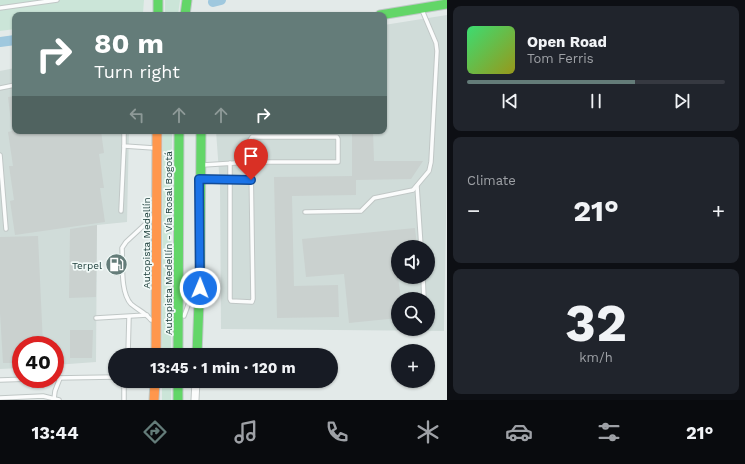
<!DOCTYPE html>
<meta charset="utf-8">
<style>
body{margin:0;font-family:"Work Sans",sans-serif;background:#20242c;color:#f1f3f6;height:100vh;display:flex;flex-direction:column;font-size:15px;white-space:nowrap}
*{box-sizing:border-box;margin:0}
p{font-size:13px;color:#9ea1a6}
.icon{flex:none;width:22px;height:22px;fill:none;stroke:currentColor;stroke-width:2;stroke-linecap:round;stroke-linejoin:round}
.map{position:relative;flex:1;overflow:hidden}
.drawer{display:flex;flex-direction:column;gap:6px;padding:6px;background:#0d0f14;width:298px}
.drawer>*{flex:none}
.banner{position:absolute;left:12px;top:12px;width:375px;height:122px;border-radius:8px;box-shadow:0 1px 3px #0004;background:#647c79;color:#fff;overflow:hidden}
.buttons{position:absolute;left:391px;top:240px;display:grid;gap:8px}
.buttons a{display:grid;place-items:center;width:44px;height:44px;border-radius:50%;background:#171b24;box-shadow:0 1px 3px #0004;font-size:20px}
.speed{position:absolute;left:12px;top:336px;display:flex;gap:8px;font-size:20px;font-weight:700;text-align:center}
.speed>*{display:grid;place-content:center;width:52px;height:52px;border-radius:50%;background:#171b24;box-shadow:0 1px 3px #0004;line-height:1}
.speed .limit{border:6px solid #d22;background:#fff;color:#111}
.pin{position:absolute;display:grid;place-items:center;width:34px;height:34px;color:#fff;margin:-41px -17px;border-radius:50% 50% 50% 0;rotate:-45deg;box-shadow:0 0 4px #0007}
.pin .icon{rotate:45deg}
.me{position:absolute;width:44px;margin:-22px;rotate:1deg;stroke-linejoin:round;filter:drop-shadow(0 0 3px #0008)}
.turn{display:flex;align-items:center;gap:14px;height:84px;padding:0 16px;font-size:18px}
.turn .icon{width:52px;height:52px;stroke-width:2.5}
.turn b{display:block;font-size:28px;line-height:34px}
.lanes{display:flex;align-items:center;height:38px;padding:0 16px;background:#0003;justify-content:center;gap:20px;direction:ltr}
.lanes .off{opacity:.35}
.big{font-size:30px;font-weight:700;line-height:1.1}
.drawer .tile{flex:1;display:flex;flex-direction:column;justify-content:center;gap:6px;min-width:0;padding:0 14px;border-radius:8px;background:#20242c}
.drawer .dial{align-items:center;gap:0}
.dial b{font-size:52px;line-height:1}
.song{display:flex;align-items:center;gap:12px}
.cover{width:48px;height:48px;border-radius:6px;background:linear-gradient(135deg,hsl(140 70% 55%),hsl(60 70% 35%))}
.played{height:4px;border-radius:2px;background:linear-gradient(90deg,#647c79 65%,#363941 65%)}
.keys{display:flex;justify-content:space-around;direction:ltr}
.heat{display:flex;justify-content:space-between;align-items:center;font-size:22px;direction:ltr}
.trip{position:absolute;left:108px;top:348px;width:230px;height:40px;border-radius:20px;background:#171b24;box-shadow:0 1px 3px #0004;font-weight:700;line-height:40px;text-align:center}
.tab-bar{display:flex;height:64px;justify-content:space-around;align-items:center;background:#090b0e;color:#9ea1a6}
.tab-bar .icon{width:28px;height:28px}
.tab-bar .active{color:#647c79}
.tab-bar b{font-size:18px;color:#f1f3f6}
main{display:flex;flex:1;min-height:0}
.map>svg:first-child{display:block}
.built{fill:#d0dcd9;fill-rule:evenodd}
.green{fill:#cbe5d8}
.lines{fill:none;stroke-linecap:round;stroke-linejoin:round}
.canal{stroke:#9fc8de;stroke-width:10}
.building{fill:#cad1cf}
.lane-casing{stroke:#c0c7c6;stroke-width:5.5}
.street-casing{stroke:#c0c7c6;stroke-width:9}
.fast-casing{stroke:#bec8c6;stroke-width:11}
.slow-casing{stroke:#bec8c6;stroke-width:11}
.lane{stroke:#fbfcfc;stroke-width:3.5}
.street{stroke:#fbfcfc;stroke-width:7}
.fast{stroke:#63d668;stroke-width:9}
.slow{stroke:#ff974d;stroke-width:9}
.route-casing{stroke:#114b97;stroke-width:10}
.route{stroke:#1a73e8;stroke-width:7}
.labels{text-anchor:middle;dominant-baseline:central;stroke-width:3.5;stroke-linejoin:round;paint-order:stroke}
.street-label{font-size:10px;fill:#1f403d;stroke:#f1f9f7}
.poi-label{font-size:10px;fill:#1f403d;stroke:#f1f9f7;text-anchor:end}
</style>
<main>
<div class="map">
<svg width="447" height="400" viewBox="0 0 447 400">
<rect width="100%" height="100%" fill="#e3eae9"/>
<g class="built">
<path d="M 447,15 L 447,168 L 444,331 L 221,329 L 220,186 L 216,131 L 384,131 L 384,25 ZM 398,247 L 428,247 L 428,277 L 398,277 ZM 398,299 L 428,299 L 428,329 L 398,329 Z"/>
<path d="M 15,68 L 15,131 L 129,131 L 127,222 L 97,225 L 96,362 L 55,365 L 55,345 L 21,345 L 21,368 L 0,369 L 0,71 Z"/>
</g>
<g class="green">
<path d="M 0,0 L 144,0 L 143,13 L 126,15 L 15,15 L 15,29 L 0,31 Z"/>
<path d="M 165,0 L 180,0 L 178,15 L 165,15 Z"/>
<path d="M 163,131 L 172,131 L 171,355 L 162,355 Z"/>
<rect x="162" y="381" width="9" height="19"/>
</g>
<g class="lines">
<g class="canal">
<path d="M 213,2 L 221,0"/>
<path d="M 0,42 L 15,40"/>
</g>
</g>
<g class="building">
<path d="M 15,96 L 15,131 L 101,131 L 104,153 L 99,154 L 104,188 L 100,188 L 105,222 L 15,235 L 10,201 L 14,200 L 9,166 L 13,166 L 8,132 L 12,131 L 8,97 Z"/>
<path d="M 352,131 L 373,131 L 374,161 L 423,161 L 411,179 L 356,180 L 356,195 L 292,196 L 294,286 L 338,285 L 339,317 L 277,318 L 274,177 L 352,176 Z"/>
<path d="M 97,225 L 96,297 L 69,298 L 70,229 Z"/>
<path d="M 415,228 L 417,247 L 398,247 L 398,277 L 401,299 L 398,299 L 398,318 L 349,323 L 344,274 L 306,277 L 302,239 Z"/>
<path d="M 38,236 L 43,345 L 21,345 L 21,363 L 3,363 L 0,313 L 0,237 Z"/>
<path d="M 70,330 L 93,330 L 92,358 L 70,358 Z"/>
</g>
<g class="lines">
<defs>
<g id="lane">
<path d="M 0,8 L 57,0"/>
<path d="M 0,88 L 15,85"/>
<path d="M 124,131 L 124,146 L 154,148"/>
<path d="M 252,137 L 337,137 L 338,139 L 338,162 L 251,162 L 250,140 Z"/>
<path d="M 0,155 L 6,229"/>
<path d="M 203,165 L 251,162 L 253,299 L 252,302 L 231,301 L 230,299 L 230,163"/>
<path d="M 202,179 L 251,180"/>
<path d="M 417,186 L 421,247"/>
<path d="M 121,211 L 124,146"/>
<path d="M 305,212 L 361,211 L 374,198 L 413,190 L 429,171 L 431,162 L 437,51 L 436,43 L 422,10"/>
<path d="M 423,277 L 424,299"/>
<path d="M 184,316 L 195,286"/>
<path d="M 96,318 L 147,315"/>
<path d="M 151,320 C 146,313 138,310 131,304 C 120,292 123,264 122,248 L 126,242 L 153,217"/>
<path d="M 128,355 L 129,317"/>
<path d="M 55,378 L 115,377"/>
<path d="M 0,380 L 31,379"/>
<path d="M 0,398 L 43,396 L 59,400"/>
<path d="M 54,399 L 55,391 L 60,378"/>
<path d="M 124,400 L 124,381"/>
</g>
<path id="street" d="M 195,400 L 196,381"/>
<g id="fast">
<path d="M 158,0 L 158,15"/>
<path d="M 185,15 L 187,0"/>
<path d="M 380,15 L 447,4"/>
<path d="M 178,355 L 179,131"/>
<path d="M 197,355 L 200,275 L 201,131"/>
<path d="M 178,381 L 178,400"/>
</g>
<g id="slow">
<path d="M 156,355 L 157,131"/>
<path d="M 154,400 L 155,381"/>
</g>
</defs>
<use href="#lane" class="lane-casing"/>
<use href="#street" class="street-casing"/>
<use href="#fast" class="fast-casing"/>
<use href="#slow" class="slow-casing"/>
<use href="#lane" class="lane"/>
<use href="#street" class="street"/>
<use href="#fast" class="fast"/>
<use href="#slow" class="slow"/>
</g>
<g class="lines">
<defs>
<path id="route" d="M 200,288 L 199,179 L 251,180"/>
</defs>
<use href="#route" class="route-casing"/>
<use href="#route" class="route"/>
</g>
<defs>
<symbol id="fuel-disc" viewBox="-11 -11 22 22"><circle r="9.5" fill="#647c79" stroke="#f1f9f7"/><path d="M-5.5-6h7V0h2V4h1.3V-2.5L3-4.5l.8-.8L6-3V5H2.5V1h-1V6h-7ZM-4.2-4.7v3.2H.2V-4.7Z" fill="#fff"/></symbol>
</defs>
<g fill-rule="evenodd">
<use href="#fuel-disc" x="104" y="252" width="25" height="25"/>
</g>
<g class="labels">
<g class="street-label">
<text transform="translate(146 243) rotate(-90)">Autopista Medellín</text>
<text transform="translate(168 243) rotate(-90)">Autopista Medellín - Vía Rosal Bogotá</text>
</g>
<g class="poi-label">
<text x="102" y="265">Terpel</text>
</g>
</g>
</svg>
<div class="buttons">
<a><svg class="icon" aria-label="sound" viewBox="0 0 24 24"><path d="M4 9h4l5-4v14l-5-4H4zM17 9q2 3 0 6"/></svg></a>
<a><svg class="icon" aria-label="search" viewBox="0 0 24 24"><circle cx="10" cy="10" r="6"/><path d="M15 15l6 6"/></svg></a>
<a>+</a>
</div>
<div class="speed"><div class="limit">40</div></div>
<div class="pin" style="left:251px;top:180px;background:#d93025"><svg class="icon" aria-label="arrive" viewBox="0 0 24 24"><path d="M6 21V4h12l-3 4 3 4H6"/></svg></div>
<svg class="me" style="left:200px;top:288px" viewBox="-20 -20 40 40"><circle r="17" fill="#1a73e8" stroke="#fff" stroke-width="3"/><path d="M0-11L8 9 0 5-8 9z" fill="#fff"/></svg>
<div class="trip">13:45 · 1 min · 120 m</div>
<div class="banner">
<div class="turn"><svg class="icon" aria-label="right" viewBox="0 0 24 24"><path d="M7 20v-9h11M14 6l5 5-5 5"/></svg><div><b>80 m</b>Turn right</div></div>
<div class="lanes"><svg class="icon off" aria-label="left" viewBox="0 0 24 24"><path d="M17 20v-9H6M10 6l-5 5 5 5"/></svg><svg class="icon off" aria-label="ahead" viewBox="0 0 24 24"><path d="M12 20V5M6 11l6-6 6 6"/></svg><svg class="icon off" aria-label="ahead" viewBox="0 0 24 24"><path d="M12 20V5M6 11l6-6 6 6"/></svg><svg class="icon" aria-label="right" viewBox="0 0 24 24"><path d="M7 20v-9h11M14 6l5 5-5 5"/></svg></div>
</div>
</div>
<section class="drawer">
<div class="tile">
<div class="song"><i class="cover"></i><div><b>Open Road</b><p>Tom Ferris</p></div></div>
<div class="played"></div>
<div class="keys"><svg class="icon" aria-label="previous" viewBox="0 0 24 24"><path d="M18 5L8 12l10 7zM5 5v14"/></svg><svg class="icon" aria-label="pause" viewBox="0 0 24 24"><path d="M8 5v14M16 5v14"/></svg><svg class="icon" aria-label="next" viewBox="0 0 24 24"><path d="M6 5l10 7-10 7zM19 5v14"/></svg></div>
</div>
<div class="tile"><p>Climate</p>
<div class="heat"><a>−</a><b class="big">21°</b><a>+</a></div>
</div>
<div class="tile dial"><b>32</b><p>km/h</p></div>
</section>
</main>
<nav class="tab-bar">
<b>13:44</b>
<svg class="icon active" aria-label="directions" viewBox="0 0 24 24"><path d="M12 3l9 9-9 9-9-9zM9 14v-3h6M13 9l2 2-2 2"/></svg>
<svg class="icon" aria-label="music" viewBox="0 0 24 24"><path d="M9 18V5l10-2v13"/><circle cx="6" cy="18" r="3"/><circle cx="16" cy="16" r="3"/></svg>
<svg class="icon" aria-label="phone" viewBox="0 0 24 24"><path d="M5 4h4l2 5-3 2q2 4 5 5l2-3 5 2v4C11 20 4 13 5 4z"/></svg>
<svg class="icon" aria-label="climate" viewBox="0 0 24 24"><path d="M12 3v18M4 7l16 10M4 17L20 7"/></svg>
<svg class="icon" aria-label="car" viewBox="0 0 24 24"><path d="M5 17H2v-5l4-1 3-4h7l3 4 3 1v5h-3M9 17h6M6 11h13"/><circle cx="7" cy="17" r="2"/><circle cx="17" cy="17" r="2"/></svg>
<svg class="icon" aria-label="filters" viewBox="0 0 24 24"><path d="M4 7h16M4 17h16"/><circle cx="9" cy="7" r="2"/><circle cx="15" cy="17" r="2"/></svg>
<b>21°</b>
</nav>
